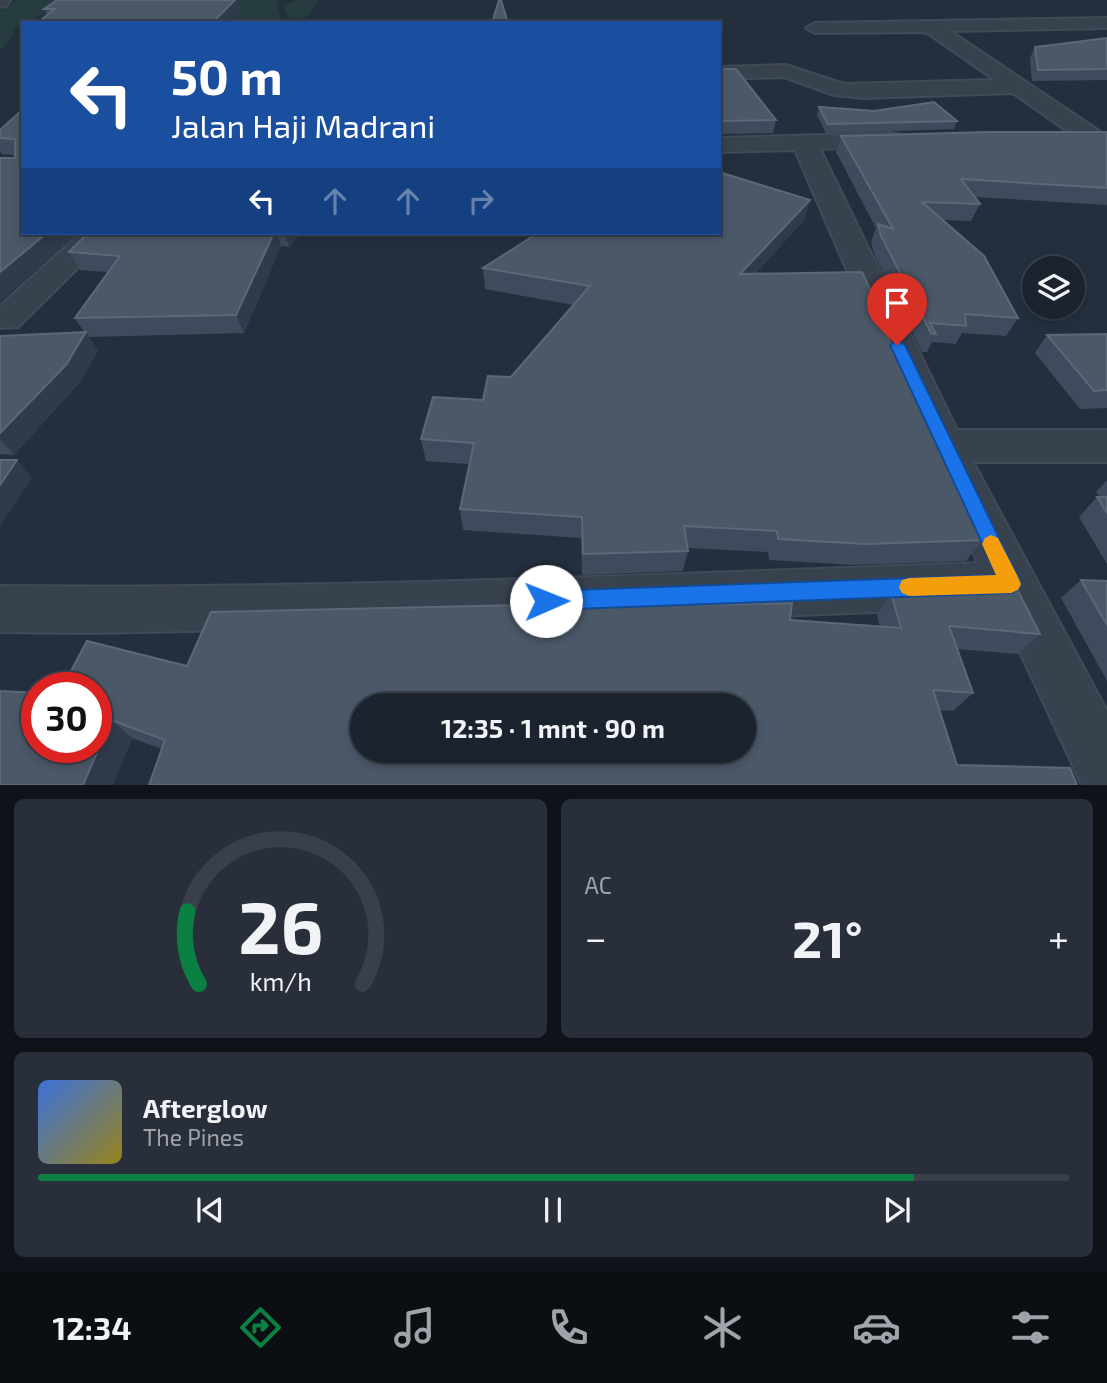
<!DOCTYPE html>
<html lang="id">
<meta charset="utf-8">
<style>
body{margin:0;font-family:"Exo 2",sans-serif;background:#282f3a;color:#f1f3f6;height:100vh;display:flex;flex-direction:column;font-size:26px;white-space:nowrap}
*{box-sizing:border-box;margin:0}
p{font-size:23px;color:#a0a4aa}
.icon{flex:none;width:38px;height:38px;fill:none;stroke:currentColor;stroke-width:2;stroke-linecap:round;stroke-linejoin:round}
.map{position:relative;height:785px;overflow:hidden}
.details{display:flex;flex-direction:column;gap:14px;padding:14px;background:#0f1319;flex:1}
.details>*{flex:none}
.top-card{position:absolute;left:21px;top:21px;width:700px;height:214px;border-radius:0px;box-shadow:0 4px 10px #0003,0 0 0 2px #39404a;background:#1a4fa0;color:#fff;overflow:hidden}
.buttons{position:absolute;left:1022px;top:256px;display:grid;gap:14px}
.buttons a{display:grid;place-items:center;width:63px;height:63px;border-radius:50%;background:#1b232e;box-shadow:0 4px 10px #0003,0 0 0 2px #39404a;font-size:35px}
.speed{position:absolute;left:21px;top:672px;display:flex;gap:14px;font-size:35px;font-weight:700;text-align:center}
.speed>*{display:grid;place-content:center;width:91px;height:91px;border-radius:50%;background:#1b232e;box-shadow:0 4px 10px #0003,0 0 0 2px #39404a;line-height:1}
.speed .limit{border:10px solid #d22;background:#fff;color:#111}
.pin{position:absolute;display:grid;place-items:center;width:60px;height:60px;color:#fff;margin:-72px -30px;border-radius:50% 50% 50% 0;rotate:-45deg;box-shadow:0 0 7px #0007}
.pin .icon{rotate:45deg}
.me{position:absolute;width:77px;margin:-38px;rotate:89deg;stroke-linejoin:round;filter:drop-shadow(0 0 5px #0008)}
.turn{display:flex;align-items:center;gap:24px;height:147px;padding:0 35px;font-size:32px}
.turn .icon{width:91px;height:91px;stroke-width:2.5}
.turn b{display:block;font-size:49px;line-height:60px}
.lanes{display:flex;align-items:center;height:66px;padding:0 35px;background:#0003;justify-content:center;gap:35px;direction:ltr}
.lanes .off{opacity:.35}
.big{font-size:52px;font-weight:700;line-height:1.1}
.details .widget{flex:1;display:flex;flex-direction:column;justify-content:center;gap:10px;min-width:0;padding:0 24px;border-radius:10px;background:#282f3a}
.details .dial{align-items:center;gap:0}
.dial svg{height:182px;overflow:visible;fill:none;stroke:#39404a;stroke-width:7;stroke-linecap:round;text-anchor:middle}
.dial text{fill:#f1f3f6;stroke:none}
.song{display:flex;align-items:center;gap:21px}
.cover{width:84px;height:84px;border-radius:10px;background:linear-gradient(135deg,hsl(220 70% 55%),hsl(50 70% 35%))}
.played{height:7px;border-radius:4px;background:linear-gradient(90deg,#0b8043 85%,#39404a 85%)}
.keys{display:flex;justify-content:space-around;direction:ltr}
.heat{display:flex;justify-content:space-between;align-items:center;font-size:38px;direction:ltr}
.details .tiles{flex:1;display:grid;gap:14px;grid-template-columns:1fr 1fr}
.widget:last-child{grid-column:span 2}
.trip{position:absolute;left:350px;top:693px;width:406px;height:70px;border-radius:35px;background:#1b232e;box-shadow:0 4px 10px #0003,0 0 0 2px #39404a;font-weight:700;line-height:70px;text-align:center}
.tab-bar{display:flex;height:112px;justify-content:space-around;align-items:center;background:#0b0e12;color:#a0a4aa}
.tab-bar .icon{width:49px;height:49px}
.tab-bar .on{color:#0b8043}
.tab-bar b{font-size:32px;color:#f1f3f6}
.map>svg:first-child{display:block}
.green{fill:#263c3f}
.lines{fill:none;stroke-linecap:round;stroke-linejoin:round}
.minor-casing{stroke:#414a57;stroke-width:4}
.minor{fill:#38414e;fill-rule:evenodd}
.wall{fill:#3f4b5c}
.shaded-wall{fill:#2f3b4b}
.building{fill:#4b5868;stroke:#5c6777;stroke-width:2;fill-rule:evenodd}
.route{fill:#1a73e8;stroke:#114b97;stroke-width:2}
.slow{fill:#f59e0b}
</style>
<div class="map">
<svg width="1107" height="785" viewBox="0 0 1107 785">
<rect width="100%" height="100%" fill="#242f3e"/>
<g class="green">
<path d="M 14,0 L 276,0 L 282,23 L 184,23 L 233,19 L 240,10 L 68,12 L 42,15 L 15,28 L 13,35 L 0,50 L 0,11 Z"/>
<path d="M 296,0 L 319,0 C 306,14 313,22 288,17 L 283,6 Z"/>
</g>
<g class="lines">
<defs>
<g id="minor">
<path d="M 0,0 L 10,0 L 6,6 L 0,7 Z"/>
<path d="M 1107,18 L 1107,28 L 950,31 L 1099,131 L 1102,136 L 1099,141 L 1090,143 L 1081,141 L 1013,93 L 863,98 L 834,95 L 784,77 L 719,79 L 719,67 L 786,65 L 844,84 L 995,80 L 926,32 L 815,33 L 806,28 L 815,23 Z"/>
<path d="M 891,133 L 900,135 L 903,140 L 900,145 L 820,149 L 957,430 L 1107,430 L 1107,462 L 973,462 L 1107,711 L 1107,785 L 1082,785 L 999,607 L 601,623 L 86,633 L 0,632 L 0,586 C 326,589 653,575 978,563 L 923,446 L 795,150 L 719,152 L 719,138 Z"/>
<path d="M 81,233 L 113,233 L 18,327 L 0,328 L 0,306 Z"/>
</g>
</defs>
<use href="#minor" class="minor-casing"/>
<use href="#minor" class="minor"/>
</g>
<g class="wall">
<path d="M 44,9 L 241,10 L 229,23 L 37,23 L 47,15 Z"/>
<path d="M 1107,38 L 1107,80 L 1032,81 L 1030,58 L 1035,47 Z"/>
<path d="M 719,69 L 776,120 L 773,133 L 719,134 Z"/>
<path d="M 819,107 L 957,121 L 954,129 L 826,133 L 817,115 Z"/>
<path d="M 23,109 L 23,233 L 78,233 L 0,301 L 0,158 L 15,158 L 15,155 L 2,154 L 0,151 L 0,130 Z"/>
<path d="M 1107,132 L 1107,205 L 975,197 L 980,204 L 971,221 L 943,220 L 1018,318 L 1006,336 L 962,333 L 956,344 L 932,342 L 927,352 L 922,352 L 874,254 L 871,242 L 876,228 L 836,152 L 841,136 Z"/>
<path d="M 810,200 L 804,220 L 755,274 L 888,327 L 885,333 L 983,540 L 966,561 L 854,565 L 769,560 L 768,552 L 688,548 L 688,551 L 683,571 L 582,575 L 581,538 L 463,530 L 460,509 L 469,464 L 426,461 L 421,439 L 483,400 L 511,377 L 574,305 L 485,289 L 483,268 Z"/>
<path d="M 88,233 L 302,233 L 289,247 L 281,246 L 244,333 L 89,337 L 98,351 L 79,383 L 14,455 L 0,454 L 0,336 L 84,332 L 75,318 L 108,272 L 80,270 L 69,252 Z"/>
<path d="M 1107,334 L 1107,408 L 1080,409 L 1035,353 L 1047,335 Z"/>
<path d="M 1107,480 L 1107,564 L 1079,517 L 1097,497 L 1100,497 L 1096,492 Z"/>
<path d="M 1081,580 L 1107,581 L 1107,681 L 1061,598 Z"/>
<path d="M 891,593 L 1040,634 L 1018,654 L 957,649 L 973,693 L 953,711 L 940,710 L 162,749 L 132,738 L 113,785 L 0,785 L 96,688 L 187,666 L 697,605 L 790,620 L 880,627 L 877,615 Z"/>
</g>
<g class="shaded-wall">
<path d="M 235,0 L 238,0 L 241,10 L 229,23 L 212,23 Z"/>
<path d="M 722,53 L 720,64 L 719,65 L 719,55 Z"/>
<path d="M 810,200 L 804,220 L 735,295 L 740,274 Z"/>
<path d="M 47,233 L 78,233 L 0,301 L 0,272 Z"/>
<path d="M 274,233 L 277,233 L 281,246 L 244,333 L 236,315 Z"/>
<path d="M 285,233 L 302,233 L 289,247 Z"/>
<path d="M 86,332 L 98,351 L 79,383 L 14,455 L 0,439 L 0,433 Z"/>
<path d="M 17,460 L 32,478 L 0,526 L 0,485 Z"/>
<path d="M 111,720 L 132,738 L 113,785 L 83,785 Z"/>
</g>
<g class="building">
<path d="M 57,0 L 235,0 L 212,23 L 37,23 L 55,9 L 44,9 Z"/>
<path d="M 499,0 L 501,0 L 508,23 L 492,23 Z"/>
<path d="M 1107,38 L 1107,69 L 1038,70 L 1035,47 Z"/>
<path d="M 719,69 L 736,69 L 776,120 L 719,121 Z"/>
<path d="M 934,102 L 957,121 L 828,124 L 819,107 L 874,111 Z"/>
<path d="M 23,109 L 23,233 L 47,233 L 0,272 L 0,158 L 15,158 L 15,139 L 0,138 L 0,130 Z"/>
<path d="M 990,132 L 1107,132 L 1107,188 L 961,179 L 980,204 L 922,202 L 984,256 L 1018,318 L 965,314 L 966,326 L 930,323 L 936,334 L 931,333 L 881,236 L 878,224 L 893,229 L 841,136 Z"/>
<path d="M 719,172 L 810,200 L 740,274 L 862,272 L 888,327 L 882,327 L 907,372 L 983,540 L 866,544 L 778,539 L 777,531 L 684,526 L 688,551 L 583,554 L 582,517 L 460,509 L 474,443 L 421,439 L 433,397 L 483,400 L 488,376 L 511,377 L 590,286 L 483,268 L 538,233 L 719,233 Z"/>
<path d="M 88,233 L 274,233 L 236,315 L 75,318 L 120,256 L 69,252 Z"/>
<path d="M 86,332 L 66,365 L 0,433 L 0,336 Z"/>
<path d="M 1107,334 L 1107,390 L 1094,391 L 1047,335 Z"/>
<path d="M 0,460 L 17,460 L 0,485 Z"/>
<path d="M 1097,497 L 1107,497 L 1107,513 Z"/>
<path d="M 1081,580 L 1107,581 L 1107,625 Z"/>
<path d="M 1017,589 L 1040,634 L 949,626 L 973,693 L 933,690 L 957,765 L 1070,768 L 1077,785 L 149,785 L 165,740 L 111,720 L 83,785 L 0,785 L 0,691 L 37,693 L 37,747 L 96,747 L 96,688 L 62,688 L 87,641 L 187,666 L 211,612 L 697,601 L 697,605 L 792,603 L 790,620 L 901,628 L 891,593 ZM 362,705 L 744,705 L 744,751 L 362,751 Z"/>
</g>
<path class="route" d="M 897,340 L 905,345 L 1018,577 L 1021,584 L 1018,590 L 1011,593 L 546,610 L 538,608 L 535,601 L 538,594 L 546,591 L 997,575 L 890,345 Z"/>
<path class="slow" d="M 991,535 L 998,538 L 1018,577 L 1021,584 L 1018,590 L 1011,593 L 909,596 L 902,593 L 899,587 L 902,580 L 909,578 L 996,575 L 982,544 L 985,538 Z"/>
</svg>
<div class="buttons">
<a><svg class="icon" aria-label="layers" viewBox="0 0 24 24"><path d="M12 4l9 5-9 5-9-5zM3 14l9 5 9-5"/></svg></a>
</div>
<div class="speed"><div class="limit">30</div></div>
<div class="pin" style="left:897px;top:345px;background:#d93025"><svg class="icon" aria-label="arrive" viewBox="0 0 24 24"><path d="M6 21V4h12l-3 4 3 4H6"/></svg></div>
<svg class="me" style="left:546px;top:601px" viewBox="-20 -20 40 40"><circle r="19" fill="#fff"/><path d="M0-13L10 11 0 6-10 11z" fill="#1a73e8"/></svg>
<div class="trip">12:35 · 1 mnt · 90 m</div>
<div class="top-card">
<div class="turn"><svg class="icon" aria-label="left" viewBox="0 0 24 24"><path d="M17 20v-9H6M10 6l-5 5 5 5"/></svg><div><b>50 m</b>Jalan Haji Madrani</div></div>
<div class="lanes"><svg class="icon" aria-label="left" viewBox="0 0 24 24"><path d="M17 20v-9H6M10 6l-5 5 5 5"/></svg><svg class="icon off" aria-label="ahead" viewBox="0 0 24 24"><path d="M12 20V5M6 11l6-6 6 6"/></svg><svg class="icon off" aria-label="ahead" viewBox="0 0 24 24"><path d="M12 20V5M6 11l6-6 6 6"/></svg><svg class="icon off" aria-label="right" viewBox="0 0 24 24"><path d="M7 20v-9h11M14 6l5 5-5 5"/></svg></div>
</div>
</div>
<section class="details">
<div class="tiles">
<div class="widget dial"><svg viewBox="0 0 100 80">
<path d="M14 69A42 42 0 1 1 86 69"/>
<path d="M14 69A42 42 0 0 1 9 37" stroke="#0b8043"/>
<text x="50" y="56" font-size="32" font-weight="700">26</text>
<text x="50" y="72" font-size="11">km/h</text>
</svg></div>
<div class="widget"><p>AC</p>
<div class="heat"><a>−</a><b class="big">21°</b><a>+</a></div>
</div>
<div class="widget">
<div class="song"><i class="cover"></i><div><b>Afterglow</b><p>The Pines</p></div></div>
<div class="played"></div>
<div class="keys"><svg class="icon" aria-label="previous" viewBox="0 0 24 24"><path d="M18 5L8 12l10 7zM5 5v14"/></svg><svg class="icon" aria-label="pause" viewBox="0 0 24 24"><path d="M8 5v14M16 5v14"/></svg><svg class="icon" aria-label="next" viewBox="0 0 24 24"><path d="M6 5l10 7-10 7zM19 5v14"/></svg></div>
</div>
</div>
</section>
<nav class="tab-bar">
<b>12:34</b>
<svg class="icon on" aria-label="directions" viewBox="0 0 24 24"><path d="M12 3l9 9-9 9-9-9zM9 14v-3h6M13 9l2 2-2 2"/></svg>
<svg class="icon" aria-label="music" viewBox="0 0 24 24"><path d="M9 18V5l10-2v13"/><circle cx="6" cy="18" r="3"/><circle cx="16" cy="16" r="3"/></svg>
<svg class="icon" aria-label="phone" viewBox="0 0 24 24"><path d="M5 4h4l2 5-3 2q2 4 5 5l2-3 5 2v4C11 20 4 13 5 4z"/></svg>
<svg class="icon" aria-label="climate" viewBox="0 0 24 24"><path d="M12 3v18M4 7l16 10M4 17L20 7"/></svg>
<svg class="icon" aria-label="car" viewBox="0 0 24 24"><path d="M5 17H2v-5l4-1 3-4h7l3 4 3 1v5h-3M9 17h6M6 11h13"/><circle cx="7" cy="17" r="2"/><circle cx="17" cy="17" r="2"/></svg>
<svg class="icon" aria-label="filters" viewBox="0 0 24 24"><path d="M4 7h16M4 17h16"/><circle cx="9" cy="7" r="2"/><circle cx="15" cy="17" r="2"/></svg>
</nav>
